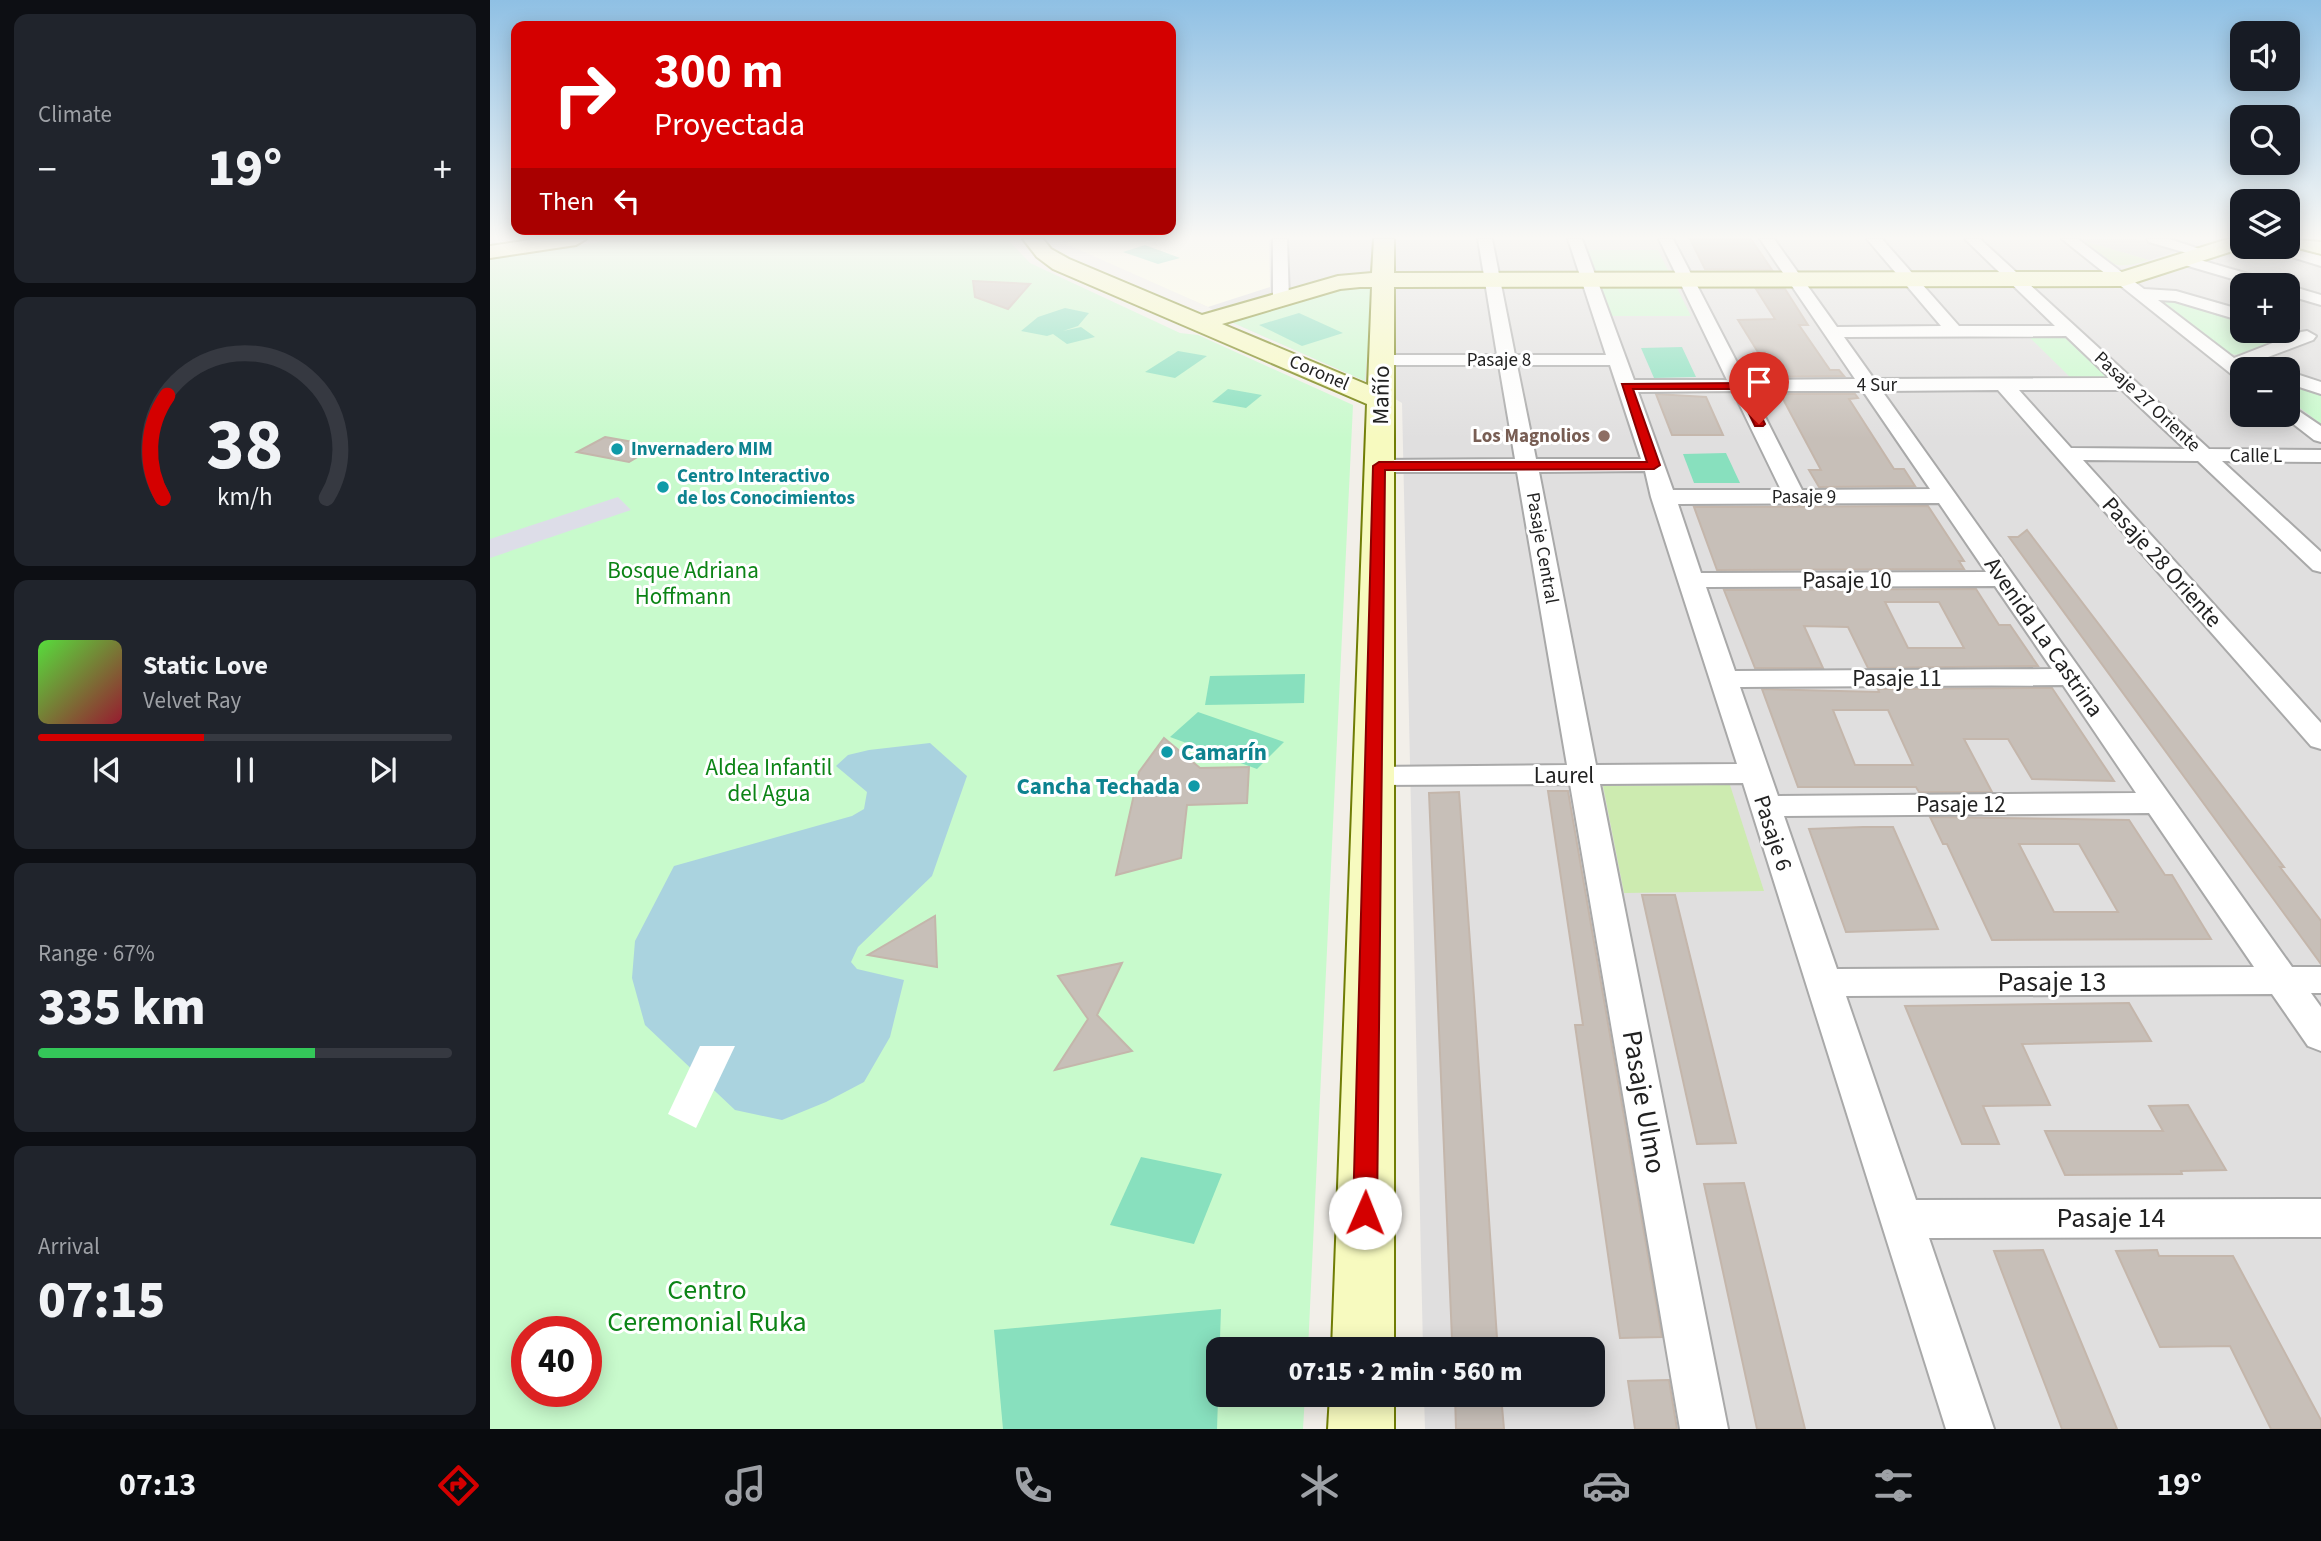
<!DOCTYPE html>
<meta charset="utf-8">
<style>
body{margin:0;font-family:"Source Sans 3",sans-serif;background:#20242c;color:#f1f3f6;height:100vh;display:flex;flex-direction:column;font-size:26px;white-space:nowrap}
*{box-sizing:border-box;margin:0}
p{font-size:23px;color:#9ea1a6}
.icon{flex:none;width:38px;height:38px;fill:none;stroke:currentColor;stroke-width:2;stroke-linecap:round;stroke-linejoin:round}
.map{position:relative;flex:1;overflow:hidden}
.sheet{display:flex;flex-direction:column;gap:14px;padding:14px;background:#0d0f14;width:490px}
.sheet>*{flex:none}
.guide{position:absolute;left:21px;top:21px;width:665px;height:214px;border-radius:14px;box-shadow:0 4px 18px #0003;background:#d40000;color:#fff;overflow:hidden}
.buttons{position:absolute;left:1740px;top:21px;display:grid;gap:14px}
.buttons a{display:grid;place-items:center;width:70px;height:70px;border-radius:14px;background:#171b24;box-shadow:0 4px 18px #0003;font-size:35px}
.speed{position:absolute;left:21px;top:1316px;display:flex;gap:14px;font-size:35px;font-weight:700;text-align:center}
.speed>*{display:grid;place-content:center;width:91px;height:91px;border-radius:50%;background:#171b24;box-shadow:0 4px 18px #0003;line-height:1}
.speed .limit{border:10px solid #d22;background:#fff;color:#111}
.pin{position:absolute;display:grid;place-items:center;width:60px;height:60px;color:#fff;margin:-72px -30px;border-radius:50% 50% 50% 0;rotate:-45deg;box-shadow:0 0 7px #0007}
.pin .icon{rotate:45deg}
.me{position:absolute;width:77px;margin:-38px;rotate:1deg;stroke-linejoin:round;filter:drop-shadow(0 0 5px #0008)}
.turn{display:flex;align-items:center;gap:24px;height:147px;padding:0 28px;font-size:32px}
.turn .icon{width:91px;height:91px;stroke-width:2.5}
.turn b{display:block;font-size:49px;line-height:60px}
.then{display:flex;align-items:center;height:66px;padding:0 28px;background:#0003;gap:14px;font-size:26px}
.big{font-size:52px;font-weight:800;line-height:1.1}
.sheet .widget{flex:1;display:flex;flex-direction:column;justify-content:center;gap:10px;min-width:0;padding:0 24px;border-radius:14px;background:#20242c}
.sheet .dial{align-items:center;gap:0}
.dial svg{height:182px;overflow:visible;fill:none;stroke:#363941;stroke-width:7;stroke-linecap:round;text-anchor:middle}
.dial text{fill:#f1f3f6;stroke:none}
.song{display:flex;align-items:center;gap:21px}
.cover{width:84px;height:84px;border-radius:10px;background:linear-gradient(135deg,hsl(110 70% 55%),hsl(350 70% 35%))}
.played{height:7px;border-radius:4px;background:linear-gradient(90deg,#d40000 40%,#363941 40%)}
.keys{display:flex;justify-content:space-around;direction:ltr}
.heat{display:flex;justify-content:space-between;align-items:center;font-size:38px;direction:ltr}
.charge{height:10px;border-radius:5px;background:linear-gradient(90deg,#34c759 67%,#363941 0)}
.trip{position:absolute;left:716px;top:1337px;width:399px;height:70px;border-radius:14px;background:#171b24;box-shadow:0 4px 18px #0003;font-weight:800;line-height:70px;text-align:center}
.tab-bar{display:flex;height:112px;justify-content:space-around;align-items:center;background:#090b0e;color:#9ea1a6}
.tab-bar .icon{width:49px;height:49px}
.tab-bar .current{color:#d40000}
.tab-bar b{font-size:32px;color:#f1f3f6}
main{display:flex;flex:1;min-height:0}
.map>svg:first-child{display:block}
.residential{fill:#e0dfdf;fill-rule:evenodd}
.education{fill:#ffffe5}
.religious{fill:#d0d0d0}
.grass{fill:#cdebb0}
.park{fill:#c8facc;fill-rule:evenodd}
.pitch{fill:#88e0be}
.plaza{fill:#dddde8}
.water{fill:#aad3df}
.pier{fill:#fff}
.building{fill:#c7bfb8;stroke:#c4b6ab;stroke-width:2;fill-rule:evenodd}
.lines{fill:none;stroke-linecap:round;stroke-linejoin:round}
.street-casing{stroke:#a9a9a9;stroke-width:4}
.secondary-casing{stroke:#707d05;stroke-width:4}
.street{fill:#fff;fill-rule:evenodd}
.secondary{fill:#f7fabf;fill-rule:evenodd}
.route{fill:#d40000;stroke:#8a0000;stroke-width:2}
.education-dot{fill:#8d6e63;stroke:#fff;stroke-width:2.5}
.culture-dot{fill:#0f9aa8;stroke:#fff;stroke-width:2.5}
.labels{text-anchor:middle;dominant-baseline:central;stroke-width:6;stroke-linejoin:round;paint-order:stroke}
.far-street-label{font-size:19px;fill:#222;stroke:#fff}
.far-education-label{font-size:19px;font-weight:bold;fill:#785e54;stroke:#fff;text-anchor:end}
.far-culture-label{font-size:19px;font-weight:bold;fill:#0d838f;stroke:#fff;text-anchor:start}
.street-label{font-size:23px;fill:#222;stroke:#fff}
.park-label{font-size:23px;fill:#0c8416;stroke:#fff}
.culture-label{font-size:23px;font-weight:bold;fill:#0d838f;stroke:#fff;text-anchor:start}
.near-street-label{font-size:28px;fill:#222;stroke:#fff}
.near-park-label{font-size:28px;fill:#0c8416;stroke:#fff}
</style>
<main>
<section class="sheet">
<div class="widget"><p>Climate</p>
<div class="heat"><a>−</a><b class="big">19°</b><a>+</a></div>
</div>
<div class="widget dial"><svg viewBox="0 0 100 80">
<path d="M14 69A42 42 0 1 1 86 69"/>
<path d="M14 69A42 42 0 0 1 16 24" stroke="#d40000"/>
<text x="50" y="56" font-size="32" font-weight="700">38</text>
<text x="50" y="72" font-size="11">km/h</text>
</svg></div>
<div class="widget">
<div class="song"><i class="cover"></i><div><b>Static Love</b><p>Velvet Ray</p></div></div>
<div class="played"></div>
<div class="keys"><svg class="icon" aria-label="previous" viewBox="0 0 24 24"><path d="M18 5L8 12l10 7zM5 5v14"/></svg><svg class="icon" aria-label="pause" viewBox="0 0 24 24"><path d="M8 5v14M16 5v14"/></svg><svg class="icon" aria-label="next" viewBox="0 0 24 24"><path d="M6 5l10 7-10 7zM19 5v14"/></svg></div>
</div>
<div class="widget"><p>Range · 67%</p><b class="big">335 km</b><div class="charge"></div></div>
<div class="widget"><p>Arrival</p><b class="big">07:15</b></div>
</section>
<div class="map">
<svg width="1831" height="1429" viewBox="0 0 1831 1429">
<rect width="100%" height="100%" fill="#f2efe9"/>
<path class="residential" d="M 567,239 L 1734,239 L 1752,247 L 1831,266 L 1831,1429 L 935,1429 L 934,1395 L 1102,1395 L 1102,1349 L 933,1349 L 912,403 L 875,381 L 739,321 L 718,307 ZM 1752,285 L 1797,285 L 1797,331 L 1752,331 ZM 1752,369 L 1797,369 L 1797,415 L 1752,415 Z"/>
<path class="education" d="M 597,239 L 779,239 L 780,287 L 718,307 L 574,243 Z"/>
<path class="religious" d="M 1587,239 L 1645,239 L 1686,251 L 1659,260 Z"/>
<g class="grass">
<path d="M 1585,239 L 1587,239 L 1659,260 C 1621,273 1614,261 1585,239 Z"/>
<path d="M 1240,785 L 1274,891 L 1134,893 L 1113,786 Z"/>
</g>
<g class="park">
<path d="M 127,239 L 517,239 L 540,263 L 690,333 L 708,335 L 863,405 L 818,1349 L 728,1349 L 728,1395 L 815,1395 L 813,1429 L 0,1429 L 0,259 ZM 37,1332 L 96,1332 L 96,1391 L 37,1391 Z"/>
<path d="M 1098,250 L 1168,250 L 1180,274 L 1106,275 Z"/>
<path d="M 866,282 L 883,283 L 875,381 L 739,321 Z"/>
<path d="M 1108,282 L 1184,282 L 1201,316 L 1121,316 Z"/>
<path d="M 1669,298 L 1683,299 L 1752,321 L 1752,331 L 1784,331 L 1798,335 L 1749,355 L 1740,354 Z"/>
<path d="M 1536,334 L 1571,334 L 1620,380 L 1583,380 Z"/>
<path d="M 1797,382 L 1831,393 L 1831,424 L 1797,398 Z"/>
</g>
<g class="pitch">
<path d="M 655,245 L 690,258 L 668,264 L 633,252 Z"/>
<path d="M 575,308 L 599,313 L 588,326 L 573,331 L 591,327 L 605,337 L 577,344 L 563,334 L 557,336 L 531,331 L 548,317 Z"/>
<path d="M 809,313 L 853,333 L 812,346 L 769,325 Z"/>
<path d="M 1192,347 L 1206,377 L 1164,378 L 1151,348 Z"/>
<path d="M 688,351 L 717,356 L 685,378 L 655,372 Z"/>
<path d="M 738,389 L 772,395 L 756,408 L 722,402 Z"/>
<path d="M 1236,453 L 1250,483 L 1204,483 L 1193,454 Z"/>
<path d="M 815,674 L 814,703 L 715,705 L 720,676 Z"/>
<path d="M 708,712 L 794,742 L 767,769 L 680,737 Z"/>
<path d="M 651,1157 L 732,1174 L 704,1244 L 620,1225 Z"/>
<path d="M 731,1309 L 727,1429 L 513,1429 L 504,1330 Z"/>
</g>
<path class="plaza" d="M 128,497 L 141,510 L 0,558 L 0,539 Z"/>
<path class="water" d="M 440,743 L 477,776 L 442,876 L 368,947 L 361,962 L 367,969 L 414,980 L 400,1037 L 374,1082 L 336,1102 L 292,1120 L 245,1110 L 155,1025 L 142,978 L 145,941 L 184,866 L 362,816 L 374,809 L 377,792 L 346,766 L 358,755 L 379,750 Z"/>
<path class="pier" d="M 210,1046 L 245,1046 L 206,1128 L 178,1114 Z"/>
<g class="building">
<path d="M 1200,239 L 1261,239 L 1282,270 L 1215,269 Z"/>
<path d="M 483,281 L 540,284 L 518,309 L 485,297 Z"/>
<path d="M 1266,289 L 1295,289 L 1318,325 L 1309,325 L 1340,370 L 1349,370 L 1354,376 L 1269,377 L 1266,371 L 1279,370 L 1248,320 L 1285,319 Z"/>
<path d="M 1166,394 L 1216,397 L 1233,435 L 1182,435 Z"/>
<path d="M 1279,394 L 1365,394 L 1368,398 L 1359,399 L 1404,469 L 1414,469 L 1425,486 L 1329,487 L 1319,470 L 1331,470 L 1293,399 L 1282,399 Z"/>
<path d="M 115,437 L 166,446 L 139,462 L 87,452 Z"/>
<path d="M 1438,506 L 1474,561 L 1469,561 L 1474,569 L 1227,570 L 1204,507 Z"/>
<path d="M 1537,530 L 1794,867 L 1790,867 L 1831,921 L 1831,964 L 1519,537 L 1528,537 Z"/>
<path d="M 1486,589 L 1509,625 L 1520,625 L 1548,666 L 1378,668 L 1358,627 L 1314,626 L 1333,668 L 1265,668 L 1234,590 ZM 1395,602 L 1449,602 L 1474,648 L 1418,648 Z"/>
<path d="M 1562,688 L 1624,781 L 1542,779 L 1518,739 L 1474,739 L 1502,792 L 1429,792 L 1426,787 L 1308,787 L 1272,689 L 1389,692 L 1388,689 ZM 1343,710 L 1398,710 L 1423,765 L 1365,765 Z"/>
<path d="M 674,738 L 710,768 L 759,767 L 757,803 L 697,805 L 691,858 L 626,875 L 649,772 Z"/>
<path d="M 1058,791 L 1078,791 L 1172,1337 L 1130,1338 L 1085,1025 L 1093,1025 Z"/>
<path d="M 969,792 L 984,997 L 1007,1338 L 962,1339 L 939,793 Z"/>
<path d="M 1440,817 L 1639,820 L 1675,875 L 1682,875 L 1721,939 L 1502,940 L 1457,844 L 1453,844 ZM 1529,844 L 1589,844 L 1628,912 L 1564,912 Z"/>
<path d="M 1373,827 L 1403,827 L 1448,929 L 1356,932 L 1319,829 Z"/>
<path d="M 1152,895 L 1185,895 L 1246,1143 L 1207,1144 Z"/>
<path d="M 445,916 L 447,967 L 378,955 Z"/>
<path d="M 632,963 L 607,1015 L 642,1051 L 565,1070 L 598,1019 L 568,976 Z"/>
<path d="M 1639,1003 L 1661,1041 L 1532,1044 L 1560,1105 L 1493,1106 L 1509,1144 L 1472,1144 L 1415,1006 Z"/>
<path d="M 1698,1105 L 1736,1170 L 1691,1171 L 1692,1174 L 1575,1175 L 1555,1131 L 1673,1131 L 1659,1106 Z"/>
<path d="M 1254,1183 L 1315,1429 L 1267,1429 L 1214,1184 Z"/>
<path d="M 1553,1250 L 1627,1429 L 1572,1429 L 1504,1251 Z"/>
<path d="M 1667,1250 L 1669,1256 L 1743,1256 L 1831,1420 L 1831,1429 L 1781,1429 L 1740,1346 L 1670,1347 L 1626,1251 Z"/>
<path d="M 1179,1380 L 1187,1429 L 1145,1429 L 1138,1381 Z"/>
<path d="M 965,1395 L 1011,1395 L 1014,1429 L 966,1429 Z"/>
</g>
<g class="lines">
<defs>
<g id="street">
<path d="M 783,239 L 797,239 L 799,300 L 791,305 L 783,300 Z"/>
<path d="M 988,239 L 1002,239 L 1025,355 L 1116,355 L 1078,239 L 1092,239 L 1144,380 L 1237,380 L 1169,239 L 1183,239 L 1256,380 L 1365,379 L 1270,239 L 1284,239 L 1347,327 L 1451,326 L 1377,239 L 1392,239 L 1469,326 L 1565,326 L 1475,239 L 1490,239 L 1719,449 L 1831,450 L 1831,462 L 1732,461 L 1831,552 L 1831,572 L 1823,570 L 1708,461 L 1593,460 L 1831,723 L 1831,749 L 1821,746 L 1508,390 L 1392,391 L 1802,967 L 1831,967 L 1831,993 L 1821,993 L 1831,1007 L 1831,1051 L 1818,1046 L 1782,994 L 1356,996 L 1426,1200 L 1831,1199 L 1831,1237 L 1439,1238 L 1504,1429 L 1456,1429 L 1253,783 L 1110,784 L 1238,1429 L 1190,1429 L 1080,784 L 883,785 L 873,783 L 868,776 L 873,769 L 883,767 L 1077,765 L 1027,472 L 889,472 L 878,466 L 889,460 L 1025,459 L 1009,365 L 891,365 L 882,360 L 891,355 L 1007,355 ZM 1576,336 L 1620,378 L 1384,379 L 1354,337 ZM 1027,365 L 1120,365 L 1151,459 L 1046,459 ZM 1529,390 L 1632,390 L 1695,449 L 1581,448 ZM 1243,391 L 1291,490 L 1183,490 L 1148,392 ZM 1262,391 L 1373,391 L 1440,489 L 1312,490 ZM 1155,471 L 1161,497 L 1247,764 L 1106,765 L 1049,472 ZM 1449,503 L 1496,572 L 1211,573 L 1188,504 ZM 1505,586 L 1562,669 L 1245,671 L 1216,587 ZM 1573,685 L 1646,793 L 1288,796 L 1250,687 ZM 1659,813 L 1764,967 L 1347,969 L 1294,816 Z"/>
<path d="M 1572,239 L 1588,239 L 1654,289 L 1686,291 L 1752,310 L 1752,321 L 1685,301 L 1668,300 L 1744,358 L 1811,332 L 1817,331 L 1826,336 L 1823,340 L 1754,366 L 1759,369 L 1752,369 L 1752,379 L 1745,377 Z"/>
<path d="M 1657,239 L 1679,239 L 1722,253 L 1714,258 L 1659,242 Z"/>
<path d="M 1769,247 L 1794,247 L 1831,256 L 1831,266 Z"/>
<path d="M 1693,255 L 1786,282 L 1788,285 L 1763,285 L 1688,263 L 1685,260 Z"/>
<path d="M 1796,285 L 1797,285 L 1831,295 L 1831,305 L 1797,295 Z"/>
<path d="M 1797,371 L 1831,382 L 1831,394 L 1797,383 Z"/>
<path d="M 1797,403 L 1831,426 L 1831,442 L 1824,440 L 1792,415 L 1797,415 Z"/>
</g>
<g id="secondary">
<path d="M 47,239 L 96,239 L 86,245 L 0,258 L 0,246 Z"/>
<path d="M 533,239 L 553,239 L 561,249 L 579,259 L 712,315 L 848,276 L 882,273 L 884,239 L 904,239 L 904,273 L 1632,272 L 1738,239 L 1752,239 L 1752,247 L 1755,247 L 1634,286 L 904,287 L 904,1349 L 842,1349 L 877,404 L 563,269 L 547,257 ZM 870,287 L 882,287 L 878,385 L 732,324 L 850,289 Z"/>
<path d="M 1797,239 L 1831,242 L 1831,254 L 1797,245 Z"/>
<path d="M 840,1395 L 904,1395 L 904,1429 L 838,1429 Z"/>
</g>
</defs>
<use href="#street" class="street-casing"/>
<use href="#secondary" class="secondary-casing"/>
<use href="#street" class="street"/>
<use href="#secondary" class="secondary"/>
</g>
<linearGradient id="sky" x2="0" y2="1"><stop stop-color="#8fc0e4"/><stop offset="0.54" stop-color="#f9f8f5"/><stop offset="1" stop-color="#f9f8f5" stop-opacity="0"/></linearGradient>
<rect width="1831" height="439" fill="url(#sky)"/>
<path class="route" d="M 1255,383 L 1275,424 L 1273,426 L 1265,426 L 1247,389 L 1143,389 L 1170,465 L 1164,469 L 895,470 L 887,1213 L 884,1220 L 875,1223 L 867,1220 L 863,1213 L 883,466 L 889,462 L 1157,462 L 1132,384 Z"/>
<circle class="education-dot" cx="1114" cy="436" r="7"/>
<g class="culture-dot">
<circle cx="127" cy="449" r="7"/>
<circle cx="173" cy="487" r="7"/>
<circle cx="677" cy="752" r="7"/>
<circle cx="704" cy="786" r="7"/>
</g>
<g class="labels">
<g class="far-street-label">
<text x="1009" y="360">Pasaje 8</text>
<text transform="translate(829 373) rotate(23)">Coronel</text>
<text x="1387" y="385">4 Sur</text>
<text transform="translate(1657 402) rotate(43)">Pasaje 27 Oriente</text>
<text x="1766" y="456">Calle L</text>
<text x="1314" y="497">Pasaje 9</text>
<text transform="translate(1052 548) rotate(80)">Pasaje Central</text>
</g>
<g class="far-education-label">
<text x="1100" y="436">Los Magnolios</text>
</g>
<g class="far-culture-label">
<text x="141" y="449">Invernadero MIM</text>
<text x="187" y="476">Centro Interactivo<tspan x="187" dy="22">de los Conocimientos</tspan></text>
</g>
<g class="street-label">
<text transform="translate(891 395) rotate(-89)">Mañío</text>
<text transform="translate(1672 562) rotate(48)">Pasaje 28 Oriente</text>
<text x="1357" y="580">Pasaje 10</text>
<text transform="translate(1554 637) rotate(55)">Avenida La Castrina</text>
<text x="1407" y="678">Pasaje 11</text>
<text x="1074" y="775">Laurel</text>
<text x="1471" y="804">Pasaje 12</text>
<text transform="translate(1283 833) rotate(72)">Pasaje 6</text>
</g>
<g class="park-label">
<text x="193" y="570">Bosque Adriana<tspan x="193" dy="26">Hoffmann</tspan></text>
<text x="279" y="767">Aldea Infantil<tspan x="279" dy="26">del Agua</tspan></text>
</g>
<g class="culture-label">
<text x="691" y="752">Camarín</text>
<text x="690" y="786" text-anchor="end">Cancha Techada</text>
</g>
<g class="near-street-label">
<text x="1562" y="982">Pasaje 13</text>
<text transform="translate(1154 1102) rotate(80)">Pasaje Ulmo</text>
<text x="1621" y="1218">Pasaje 14</text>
</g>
<g class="near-park-label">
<text x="217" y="1290">Centro<tspan x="217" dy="32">Ceremonial Ruka</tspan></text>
</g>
</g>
</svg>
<div class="buttons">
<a><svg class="icon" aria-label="sound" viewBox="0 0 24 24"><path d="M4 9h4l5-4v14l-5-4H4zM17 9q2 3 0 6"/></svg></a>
<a><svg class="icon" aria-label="search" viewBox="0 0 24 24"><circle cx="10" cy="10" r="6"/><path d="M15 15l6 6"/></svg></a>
<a><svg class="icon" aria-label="layers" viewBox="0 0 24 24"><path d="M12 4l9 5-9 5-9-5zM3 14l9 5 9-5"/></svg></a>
<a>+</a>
<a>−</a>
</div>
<div class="speed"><div class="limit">40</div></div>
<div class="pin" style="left:1269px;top:424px;background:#d93025"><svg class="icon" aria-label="arrive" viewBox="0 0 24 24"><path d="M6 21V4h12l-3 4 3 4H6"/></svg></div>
<svg class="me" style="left:875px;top:1213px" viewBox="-20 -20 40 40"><circle r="19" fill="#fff"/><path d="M0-13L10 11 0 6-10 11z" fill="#d40000"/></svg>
<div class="trip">07:15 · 2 min · 560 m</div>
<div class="guide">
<div class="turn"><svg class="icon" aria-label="right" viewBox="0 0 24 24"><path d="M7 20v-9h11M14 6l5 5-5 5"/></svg><div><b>300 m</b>Proyectada</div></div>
<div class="then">Then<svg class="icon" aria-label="left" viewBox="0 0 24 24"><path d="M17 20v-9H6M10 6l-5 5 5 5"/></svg></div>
</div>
</div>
</main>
<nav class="tab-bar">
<b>07:13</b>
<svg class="icon current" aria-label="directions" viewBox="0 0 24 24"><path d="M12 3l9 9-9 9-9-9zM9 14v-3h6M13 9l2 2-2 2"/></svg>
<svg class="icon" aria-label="music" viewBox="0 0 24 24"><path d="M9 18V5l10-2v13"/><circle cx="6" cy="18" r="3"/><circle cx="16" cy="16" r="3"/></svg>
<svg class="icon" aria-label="phone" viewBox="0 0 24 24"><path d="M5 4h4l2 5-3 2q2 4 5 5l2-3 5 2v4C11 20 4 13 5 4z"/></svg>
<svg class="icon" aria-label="climate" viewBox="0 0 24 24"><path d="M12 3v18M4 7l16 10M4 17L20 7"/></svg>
<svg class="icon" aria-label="car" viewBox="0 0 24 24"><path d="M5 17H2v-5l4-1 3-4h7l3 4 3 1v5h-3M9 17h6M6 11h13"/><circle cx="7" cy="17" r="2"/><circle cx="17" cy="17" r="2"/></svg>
<svg class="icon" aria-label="filters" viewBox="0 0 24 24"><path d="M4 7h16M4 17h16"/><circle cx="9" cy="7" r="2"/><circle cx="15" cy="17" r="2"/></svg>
<b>19°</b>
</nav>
